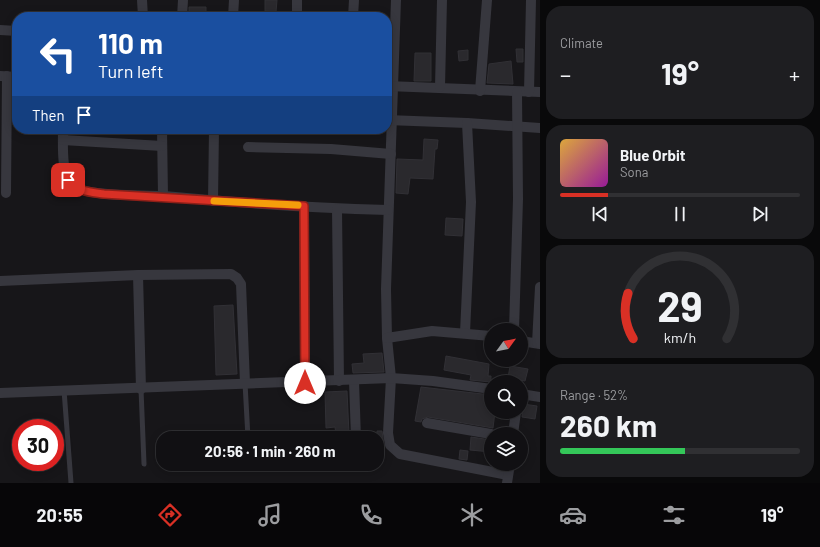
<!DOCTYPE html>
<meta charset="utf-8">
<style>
body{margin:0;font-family:Barlow,sans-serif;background:#1e1e21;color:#f1f3f6;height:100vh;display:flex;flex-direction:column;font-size:15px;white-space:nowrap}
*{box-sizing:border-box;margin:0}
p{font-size:13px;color:#9c9da0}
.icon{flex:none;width:22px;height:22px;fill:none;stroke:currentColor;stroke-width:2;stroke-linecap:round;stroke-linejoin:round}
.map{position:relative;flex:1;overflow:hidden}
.details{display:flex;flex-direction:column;gap:6px;padding:6px;background:#09090a;width:280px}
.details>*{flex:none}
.hud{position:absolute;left:12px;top:12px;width:380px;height:122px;border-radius:16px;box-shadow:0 2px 10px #0003,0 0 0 1px #303033;background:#1a4fa0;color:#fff;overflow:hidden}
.needle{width:26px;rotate:57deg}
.controls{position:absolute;left:484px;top:323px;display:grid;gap:8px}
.controls a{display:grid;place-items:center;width:44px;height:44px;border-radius:50%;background:#111013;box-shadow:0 2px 10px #0003,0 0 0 1px #303033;font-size:20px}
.speed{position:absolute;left:12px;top:419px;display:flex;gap:8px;font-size:20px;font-weight:700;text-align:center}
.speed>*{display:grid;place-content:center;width:52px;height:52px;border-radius:50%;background:#111013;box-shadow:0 2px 10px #0003,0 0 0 1px #303033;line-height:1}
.speed .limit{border:6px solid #d22;background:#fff;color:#111}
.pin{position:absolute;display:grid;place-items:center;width:34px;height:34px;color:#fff;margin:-17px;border-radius:8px;box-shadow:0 2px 6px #0006}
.me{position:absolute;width:44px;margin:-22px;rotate:0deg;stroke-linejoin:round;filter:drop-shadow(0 0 3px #0008)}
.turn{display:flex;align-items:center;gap:14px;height:84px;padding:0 20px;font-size:18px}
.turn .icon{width:52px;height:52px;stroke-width:2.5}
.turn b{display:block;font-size:28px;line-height:34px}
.then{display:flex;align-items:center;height:38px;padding:0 20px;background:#0003;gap:8px;font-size:15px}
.big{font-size:30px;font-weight:700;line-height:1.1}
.details .widget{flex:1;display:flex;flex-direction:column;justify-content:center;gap:6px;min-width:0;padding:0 14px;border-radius:16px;background:#1e1e21}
.details .dial{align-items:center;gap:0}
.dial svg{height:104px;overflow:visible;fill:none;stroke:#303033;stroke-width:7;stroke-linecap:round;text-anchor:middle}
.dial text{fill:#f1f3f6;stroke:none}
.song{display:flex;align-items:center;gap:12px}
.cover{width:48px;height:48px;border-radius:6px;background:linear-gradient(135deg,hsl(40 70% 55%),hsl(300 70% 35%))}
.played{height:4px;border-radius:2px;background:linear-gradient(90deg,#d93025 20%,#303033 20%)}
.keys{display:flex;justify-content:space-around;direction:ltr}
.heat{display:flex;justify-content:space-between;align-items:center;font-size:22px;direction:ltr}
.charge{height:6px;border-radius:3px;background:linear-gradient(90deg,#34c759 52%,#303033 0)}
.trip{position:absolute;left:156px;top:431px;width:228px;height:40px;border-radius:16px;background:#111013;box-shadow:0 2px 10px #0003,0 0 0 1px #303033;font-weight:700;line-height:40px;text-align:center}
.tab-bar{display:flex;height:64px;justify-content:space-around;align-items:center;background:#070608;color:#9c9da0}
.tab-bar .icon{width:28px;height:28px}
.tab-bar .selected{color:#d93025}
.tab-bar b{font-size:18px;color:#f1f3f6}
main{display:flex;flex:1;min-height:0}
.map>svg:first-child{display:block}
.building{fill:#2a292d;stroke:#313035}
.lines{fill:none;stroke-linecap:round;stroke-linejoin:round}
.lane{stroke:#37373e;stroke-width:5}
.street{stroke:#37373e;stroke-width:10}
.route-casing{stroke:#8d1f18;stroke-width:10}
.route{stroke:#d93025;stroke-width:7}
.slow{stroke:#f59e0b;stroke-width:7}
</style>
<main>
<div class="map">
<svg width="540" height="483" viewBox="0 0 540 483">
<rect width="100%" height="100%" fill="#171619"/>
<g class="building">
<path d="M 265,0 L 277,0 L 276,12 L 265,11 Z"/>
<path d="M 189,7 L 206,7 L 206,15 L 189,14 Z"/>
<path d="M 516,49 L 523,49 L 523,62 L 517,62 Z"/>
<path d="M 468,50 L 468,60 L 459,61 L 458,51 Z"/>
<path d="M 415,53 L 431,53 L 431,81 L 414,81 Z"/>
<path d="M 511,61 L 513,84 L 487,83 L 489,64 Z"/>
<path d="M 424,139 L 438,140 L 437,149 L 435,149 L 433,179 L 410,178 L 408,194 L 396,193 L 397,159 L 423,160 Z"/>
<path d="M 446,218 L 463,219 L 462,236 L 445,235 Z"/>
<path d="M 233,305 L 237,374 L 216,375 L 214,306 Z"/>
<path d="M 382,353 L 384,372 L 353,373 L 352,364 L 364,363 L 363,354 Z"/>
<path d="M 446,356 L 489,364 L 488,376 L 491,376 L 491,382 L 470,380 L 471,375 L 444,370 Z"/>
<path d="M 510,366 L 528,369 L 525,381 L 508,378 Z"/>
<path d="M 421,387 L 491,395 L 491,412 L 495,412 L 493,428 L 428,417 L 422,419 L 421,422 L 415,421 Z"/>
<path d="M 347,391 L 349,434 L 336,435 L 335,427 L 326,428 L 325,392 Z"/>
<path d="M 523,404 L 537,406 L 535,419 L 522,417 Z"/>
<path d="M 377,431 L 382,431 L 384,446 L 377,446 Z"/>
<path d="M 471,437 L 491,440 L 491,452 L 470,450 Z"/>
<path d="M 460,450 L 468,451 L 467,460 L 459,459 Z"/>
</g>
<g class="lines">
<g class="lane">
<path d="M 245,383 L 248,438"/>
<path d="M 141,389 L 144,464"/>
<path d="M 64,390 L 71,483"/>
</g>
<g class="street">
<path d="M 142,0 L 143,17"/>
<path d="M 396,0 L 386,289 L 387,338 L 391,378 L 388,433 L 390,445 L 400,454 L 508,475"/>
<path d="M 182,17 L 183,0"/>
<path d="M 233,17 L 234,0"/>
<path d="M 297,17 L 297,0"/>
<path d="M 353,17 L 354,0"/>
<path d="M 0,30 L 17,31"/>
<path d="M 0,76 L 17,77"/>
<path d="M 387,86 L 540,92"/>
<path d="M 440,87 L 442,0"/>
<path d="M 480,91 L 487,0"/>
<path d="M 529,92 L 531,0"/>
<path d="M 387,120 L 467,123 L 540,128"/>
<path d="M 63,129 C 63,143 61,175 72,185 C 84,197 145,195 164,196 C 238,203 313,208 388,210"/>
<path d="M 162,129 L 163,196"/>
<path d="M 63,140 L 162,146"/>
<path d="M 248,147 L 331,149 L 391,154"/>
<path d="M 6,193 L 7,76"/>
<path d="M 213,201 L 214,129"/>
<path d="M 304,206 L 305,383"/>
<path d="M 337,209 L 339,381"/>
<path d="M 138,275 L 141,389"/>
<path d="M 0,281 L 138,275 L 231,274 L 237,278 L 241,284 L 245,383"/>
<path d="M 514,330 L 518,199 L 517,92"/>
<path d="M 465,333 L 471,202 L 467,123"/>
<path d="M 387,338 L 432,331 L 491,336"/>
<path d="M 521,341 L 540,344"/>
<path d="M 537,343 L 540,287"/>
<path d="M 354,381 L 356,438"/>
<path d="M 0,393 L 391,378 L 433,381 L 491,389"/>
<path d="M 521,394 L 540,397"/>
<path d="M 427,423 L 491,434"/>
<path d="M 513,434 L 516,412"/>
<path d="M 507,483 L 510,464"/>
</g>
</g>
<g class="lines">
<defs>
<path id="route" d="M 68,180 C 77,192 91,192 104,194 L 304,206 L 305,383"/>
</defs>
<use href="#route" class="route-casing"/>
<use href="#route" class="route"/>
<path class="slow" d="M 214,201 L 298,205"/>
</g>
</svg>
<div class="controls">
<a><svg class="needle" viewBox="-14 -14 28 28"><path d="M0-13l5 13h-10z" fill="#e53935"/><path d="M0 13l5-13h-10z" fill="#9c9da0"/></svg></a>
<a><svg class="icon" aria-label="search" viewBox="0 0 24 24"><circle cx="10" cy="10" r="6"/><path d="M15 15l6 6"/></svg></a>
<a><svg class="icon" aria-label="layers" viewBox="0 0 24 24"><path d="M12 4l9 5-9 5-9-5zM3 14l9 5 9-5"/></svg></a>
</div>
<div class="speed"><div class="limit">30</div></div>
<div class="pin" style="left:68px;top:180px;background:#d93025"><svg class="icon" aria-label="arrive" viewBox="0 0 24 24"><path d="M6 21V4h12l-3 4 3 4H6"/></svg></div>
<svg class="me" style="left:305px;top:383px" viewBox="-20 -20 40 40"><circle r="19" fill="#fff"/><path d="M0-13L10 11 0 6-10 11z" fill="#d93025"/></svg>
<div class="trip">20:56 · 1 min · 260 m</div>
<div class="hud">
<div class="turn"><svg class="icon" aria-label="left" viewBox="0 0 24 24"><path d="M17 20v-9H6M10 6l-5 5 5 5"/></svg><div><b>110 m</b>Turn left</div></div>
<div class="then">Then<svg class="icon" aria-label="arrive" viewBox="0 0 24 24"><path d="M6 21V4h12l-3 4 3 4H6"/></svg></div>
</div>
</div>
<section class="details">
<div class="widget"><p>Climate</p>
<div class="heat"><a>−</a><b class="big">19°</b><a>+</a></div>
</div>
<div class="widget">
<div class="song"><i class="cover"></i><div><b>Blue Orbit</b><p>Sona</p></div></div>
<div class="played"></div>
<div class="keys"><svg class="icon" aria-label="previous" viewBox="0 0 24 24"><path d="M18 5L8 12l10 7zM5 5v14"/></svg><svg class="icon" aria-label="pause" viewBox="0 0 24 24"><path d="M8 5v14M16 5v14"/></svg><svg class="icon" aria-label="next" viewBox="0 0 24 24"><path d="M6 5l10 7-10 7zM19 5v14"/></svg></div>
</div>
<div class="widget dial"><svg viewBox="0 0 100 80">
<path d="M14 69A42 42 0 1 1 86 69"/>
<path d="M14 69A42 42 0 0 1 10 34" stroke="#d93025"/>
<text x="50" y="56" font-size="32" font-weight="700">29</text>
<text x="50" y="72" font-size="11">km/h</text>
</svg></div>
<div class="widget"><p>Range · 52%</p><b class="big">260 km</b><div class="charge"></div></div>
</section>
</main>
<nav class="tab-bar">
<b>20:55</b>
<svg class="icon selected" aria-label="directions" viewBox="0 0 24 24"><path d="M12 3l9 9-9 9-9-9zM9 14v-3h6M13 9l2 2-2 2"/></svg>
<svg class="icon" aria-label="music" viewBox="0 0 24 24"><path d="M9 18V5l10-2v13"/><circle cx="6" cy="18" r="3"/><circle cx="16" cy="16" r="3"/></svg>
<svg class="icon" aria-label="phone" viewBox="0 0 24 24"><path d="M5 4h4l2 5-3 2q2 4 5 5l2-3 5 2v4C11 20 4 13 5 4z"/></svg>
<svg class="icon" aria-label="climate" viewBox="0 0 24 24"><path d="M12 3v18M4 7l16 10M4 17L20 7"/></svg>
<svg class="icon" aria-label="car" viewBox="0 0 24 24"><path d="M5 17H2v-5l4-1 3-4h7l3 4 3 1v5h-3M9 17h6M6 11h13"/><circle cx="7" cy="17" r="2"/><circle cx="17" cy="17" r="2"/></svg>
<svg class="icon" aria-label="filters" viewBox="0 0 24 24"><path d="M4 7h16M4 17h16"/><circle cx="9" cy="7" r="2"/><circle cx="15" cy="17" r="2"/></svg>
<b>19°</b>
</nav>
